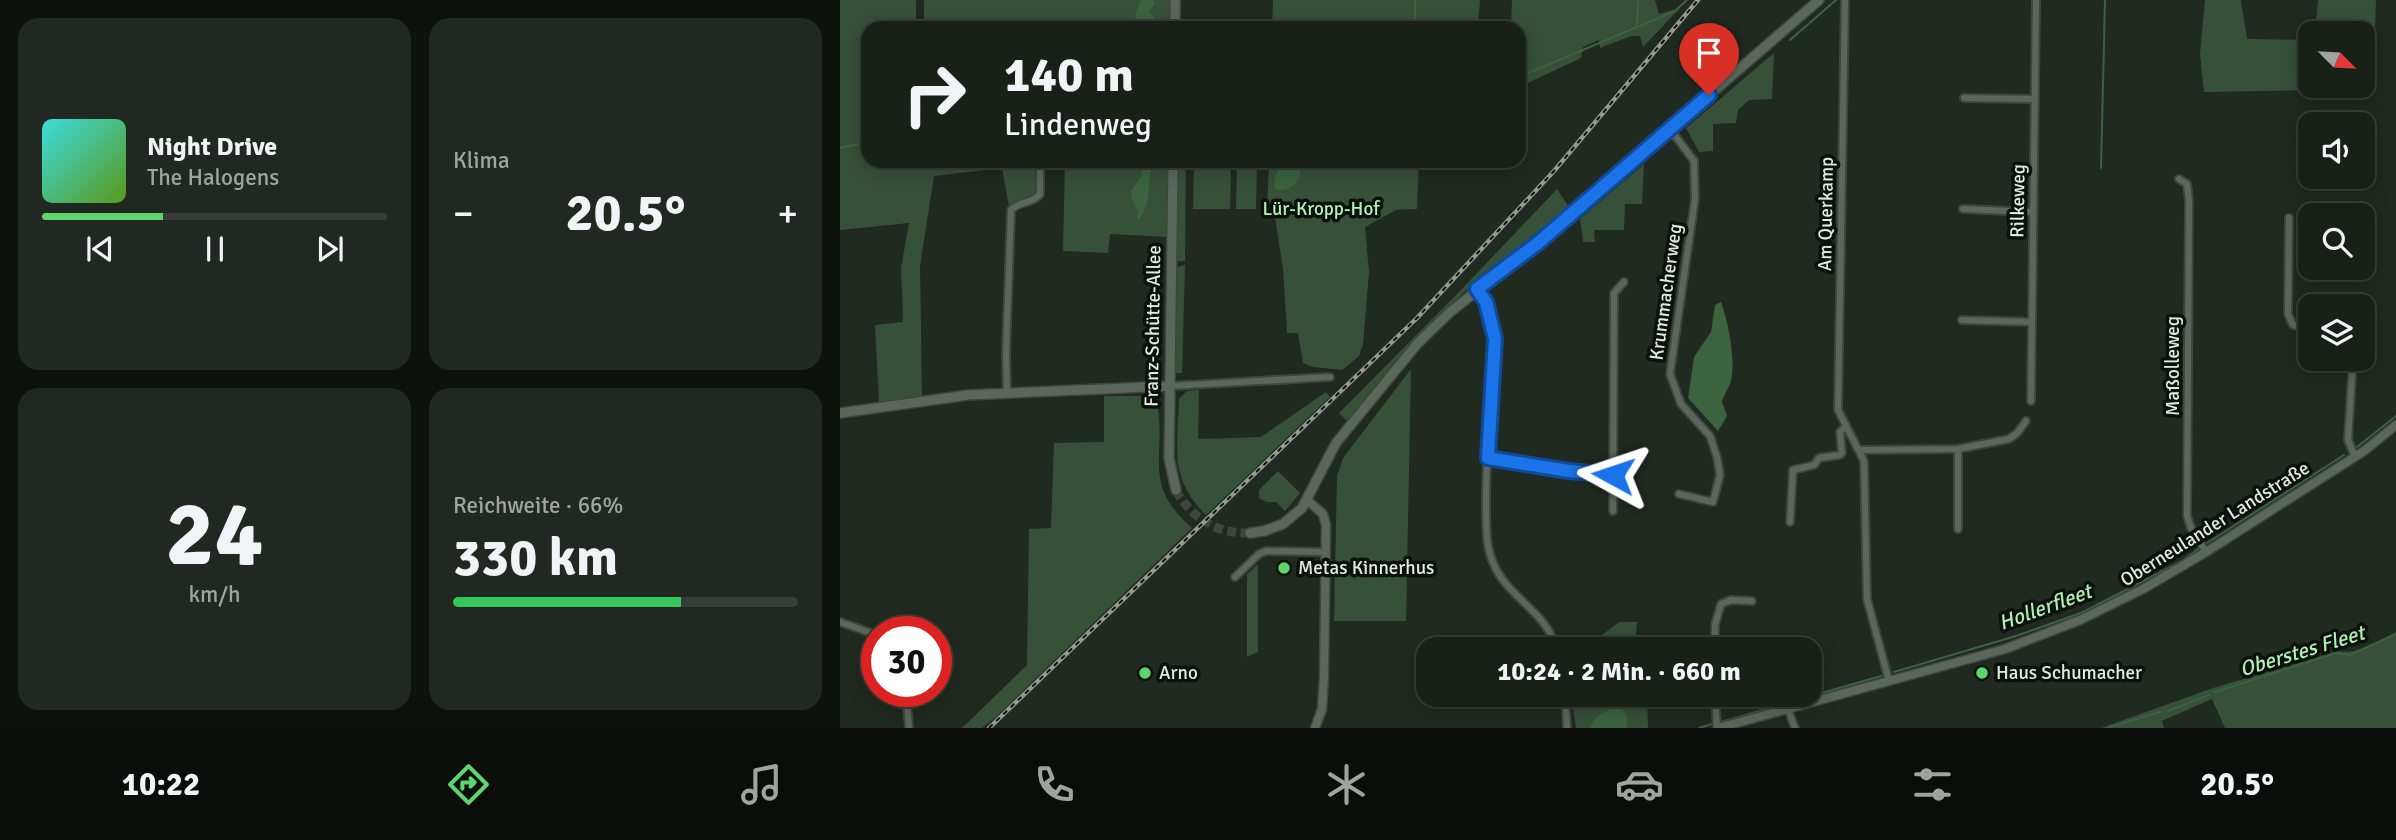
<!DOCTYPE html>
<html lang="de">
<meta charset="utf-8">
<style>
body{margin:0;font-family:Signika,sans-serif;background:#212821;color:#f1f3f6;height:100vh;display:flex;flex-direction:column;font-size:26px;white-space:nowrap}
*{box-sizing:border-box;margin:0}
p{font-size:23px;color:#9fa3a2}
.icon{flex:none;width:38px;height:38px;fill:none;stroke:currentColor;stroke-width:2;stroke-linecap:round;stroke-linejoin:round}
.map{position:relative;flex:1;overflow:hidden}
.panel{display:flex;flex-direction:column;gap:18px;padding:18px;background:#0d120d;width:840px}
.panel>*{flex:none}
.hud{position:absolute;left:21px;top:21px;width:665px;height:147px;border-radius:21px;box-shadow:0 4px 18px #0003,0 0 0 2px #363e37;background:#182018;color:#f1f3f6;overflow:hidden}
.needle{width:46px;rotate:114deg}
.tools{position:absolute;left:1458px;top:21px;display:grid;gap:14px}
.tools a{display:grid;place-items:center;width:77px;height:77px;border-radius:14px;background:#182018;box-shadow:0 4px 18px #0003,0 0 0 2px #363e37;font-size:35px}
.speed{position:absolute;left:21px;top:616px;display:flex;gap:14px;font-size:35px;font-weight:700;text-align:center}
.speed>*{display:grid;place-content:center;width:91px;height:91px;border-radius:50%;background:#182018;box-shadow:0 4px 18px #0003,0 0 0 2px #363e37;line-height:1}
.speed .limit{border:10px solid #d22;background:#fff;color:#111}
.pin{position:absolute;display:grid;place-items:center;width:60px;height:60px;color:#fff;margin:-72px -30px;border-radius:50% 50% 50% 0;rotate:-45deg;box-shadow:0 0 7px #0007}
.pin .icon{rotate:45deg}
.me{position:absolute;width:77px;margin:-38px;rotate:275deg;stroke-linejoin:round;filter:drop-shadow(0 0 5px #0008)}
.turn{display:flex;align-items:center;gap:24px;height:147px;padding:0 28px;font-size:32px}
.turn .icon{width:91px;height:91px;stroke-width:2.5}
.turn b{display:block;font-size:49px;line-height:60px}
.big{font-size:52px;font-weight:700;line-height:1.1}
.panel .tile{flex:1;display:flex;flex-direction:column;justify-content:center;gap:10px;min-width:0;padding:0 24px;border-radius:21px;background:#212821}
.panel .dial{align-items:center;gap:0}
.dial b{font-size:91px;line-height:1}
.song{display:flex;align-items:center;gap:21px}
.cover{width:84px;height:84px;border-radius:10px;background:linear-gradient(135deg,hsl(180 70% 55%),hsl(90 70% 35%))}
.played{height:7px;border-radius:4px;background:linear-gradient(90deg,#5dd56c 35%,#363e37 35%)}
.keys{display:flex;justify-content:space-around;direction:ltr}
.heat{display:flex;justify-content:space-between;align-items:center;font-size:38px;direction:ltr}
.charge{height:10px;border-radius:5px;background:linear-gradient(90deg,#34c759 66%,#363e37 0)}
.panel .tiles{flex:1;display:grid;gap:18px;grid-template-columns:repeat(2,1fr)}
.trip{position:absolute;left:576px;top:637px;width:406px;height:70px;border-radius:21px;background:#182018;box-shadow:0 4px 18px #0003,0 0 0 2px #363e37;font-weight:700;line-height:70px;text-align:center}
.tabs{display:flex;height:112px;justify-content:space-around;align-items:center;background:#0a0d0a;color:#9fa3a2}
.tabs .icon{width:49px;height:49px}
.tabs .current{color:#5dd56c}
.tabs b{font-size:32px;color:#f1f3f6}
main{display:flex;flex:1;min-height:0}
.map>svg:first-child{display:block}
.green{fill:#375038}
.water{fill:#3b633e}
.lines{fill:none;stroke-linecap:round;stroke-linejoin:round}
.stream{stroke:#3b633e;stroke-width:2}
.secondary-tunnel{stroke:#3d473d;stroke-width:9;stroke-dasharray:9 4.5;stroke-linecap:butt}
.minor-casing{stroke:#3d473e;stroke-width:10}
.tertiary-casing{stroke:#3d473e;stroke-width:11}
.secondary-casing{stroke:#3d473e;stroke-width:12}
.minor{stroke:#5c675c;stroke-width:6}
.tertiary{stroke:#5c675c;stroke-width:8}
.secondary{stroke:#5c675c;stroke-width:9}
.rail-casing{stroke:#929a92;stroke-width:4.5}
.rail{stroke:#0d110d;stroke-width:2;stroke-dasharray:5;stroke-linecap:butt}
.route-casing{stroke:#114b97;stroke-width:18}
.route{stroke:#1a73e8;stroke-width:12}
.poi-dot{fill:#5dd56c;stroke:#0d110d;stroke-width:2.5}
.labels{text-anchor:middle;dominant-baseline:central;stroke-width:7;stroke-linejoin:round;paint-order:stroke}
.street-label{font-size:19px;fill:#e3eae3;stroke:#0d110d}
.park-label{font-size:19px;fill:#b2f3b6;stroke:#0d110d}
.poi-label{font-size:19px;fill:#e3eae3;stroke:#0d110d;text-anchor:start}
.water-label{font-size:21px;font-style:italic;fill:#afefb2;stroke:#0d110d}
</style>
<main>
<section class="panel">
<div class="tiles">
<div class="tile">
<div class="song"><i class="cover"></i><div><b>Night Drive</b><p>The Halogens</p></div></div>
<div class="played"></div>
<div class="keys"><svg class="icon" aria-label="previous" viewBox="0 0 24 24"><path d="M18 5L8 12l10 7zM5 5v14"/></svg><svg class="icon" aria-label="pause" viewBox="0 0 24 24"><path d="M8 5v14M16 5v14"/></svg><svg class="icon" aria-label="next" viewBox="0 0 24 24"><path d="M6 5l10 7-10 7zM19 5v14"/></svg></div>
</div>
<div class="tile"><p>Klima</p>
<div class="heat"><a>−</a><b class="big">20.5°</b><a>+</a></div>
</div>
<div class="tile dial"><b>24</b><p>km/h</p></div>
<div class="tile"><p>Reichweite · 66%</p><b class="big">330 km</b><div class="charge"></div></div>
</div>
</section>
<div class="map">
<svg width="1556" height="728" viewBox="0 0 1556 728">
<rect width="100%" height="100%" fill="#202a20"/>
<g class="green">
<path d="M 0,0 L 76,0 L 76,28 L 28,28 L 28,161 L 198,161 L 198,194 L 194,198 L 169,206 L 162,168 L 94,176 L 80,266 L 82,396 L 39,403 L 35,325 L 63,322 L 61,268 L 69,223 L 0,230 Z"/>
<rect x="84" y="0" width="248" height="28"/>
<path d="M 433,0 L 640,0 L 638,28 L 432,28 Z"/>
<path d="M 672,0 L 815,0 L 819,14 L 840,8 L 803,47 L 800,36 L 791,36 L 760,48 L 759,40 L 743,47 L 741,58 L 679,87 L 679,28 L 671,28 Z"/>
<path d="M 1365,0 L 1401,0 L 1407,39 L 1470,40 L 1470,86 L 1522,86 L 1522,33 L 1475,33 L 1478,0 L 1536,0 L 1533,89 L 1364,92 L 1360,54 Z"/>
<path d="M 934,53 L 932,99 L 909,100 L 898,110 L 896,123 L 873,124 L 873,151 L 859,152 L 846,128 Z"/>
<path d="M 225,161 L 330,161 L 329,237 L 270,234 L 268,253 L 223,251 Z"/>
<path d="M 335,161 L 346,161 L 345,261 L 336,261 L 334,258 Z"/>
<path d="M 354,161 L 391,161 L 390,209 L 353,209 Z"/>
<path d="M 397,161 L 417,161 L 416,209 L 396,209 Z"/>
<path d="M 429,161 L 579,161 L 577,209 L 556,210 L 525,227 L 529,272 L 523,344 L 519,356 L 502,370 L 473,367 L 463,363 L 458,333 L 447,333 L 443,268 L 434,212 L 427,211 Z"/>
<path d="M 804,164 L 802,204 L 785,204 L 784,230 L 754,230 L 755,242 L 743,242 L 740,219 Z"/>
<path d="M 717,189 L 729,207 L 621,295 L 570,346 L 507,421 L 499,413 L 620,291 Z"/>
<path d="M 345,265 L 342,373 L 336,373 L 332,347 L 334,268 Z"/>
<path d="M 571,369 L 566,621 L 494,621 L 497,476 L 503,458 Z"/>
<path d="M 359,390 L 358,439 L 421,437 L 486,392 L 490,397 L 366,515 C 328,478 338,446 339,399 L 347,391 Z"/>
<path d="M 264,396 L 309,396 L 317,402 C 327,457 301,484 352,528 L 155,718 L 142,728 L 122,728 L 187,665 L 189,529 L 211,528 L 214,443 L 264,442 Z"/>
<path d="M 438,471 L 460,493 L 445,511 L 436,502 L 427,502 L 419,498 L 419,490 Z"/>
<path d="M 418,564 L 418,652 L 407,657 L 407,574 Z"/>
<path d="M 779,622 L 797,622 L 795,649 L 724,649 L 762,635 Z"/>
<path d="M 1556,632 L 1556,728 L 1385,728 L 1372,699 L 1322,721 L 1324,728 L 1261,728 L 1373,688 L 1498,651 C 1519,655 1538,641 1556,632 Z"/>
<path d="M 731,695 L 807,695 L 808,728 L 736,728 Z"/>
</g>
<g class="water">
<path d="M 301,0 L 313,0 L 315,3 L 309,11 L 314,18 L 313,28 L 306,28 L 296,20 L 295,15 Z"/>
<path d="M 301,161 L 313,163 C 306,183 313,202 299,219 L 297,219 L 298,211 L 292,199 L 291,191 L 302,175 Z"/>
<path d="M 445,161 L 455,161 L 461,166 C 461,181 452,191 437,190 L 434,187 L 436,174 Z"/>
<path d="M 881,302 C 888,320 896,361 891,381 C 889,388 884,394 882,402 L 887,416 L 878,431 L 848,398 L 854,357 L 871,332 L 875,305 Z"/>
<path d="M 777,708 L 784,711 L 787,719 L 786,728 L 750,728 C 755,715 764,711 777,708 Z"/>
</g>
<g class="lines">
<g class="stream">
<path d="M 797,27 L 798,0"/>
<path d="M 575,28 L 575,0"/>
<path d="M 950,40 L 996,0"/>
<path d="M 679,77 L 835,11 L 847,0"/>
<path d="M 0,148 L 28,142"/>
<path d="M 1261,168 L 1265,0"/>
<path d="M 1517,447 L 1556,416"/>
<path d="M 1367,543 L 1504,455"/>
<path d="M 1054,672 L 1176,636 L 1241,613 L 1342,561 L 1358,549"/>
<path d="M 1375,692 L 1496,653 L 1510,655 L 1556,634"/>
<path d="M 1328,711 L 1369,695"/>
<path d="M 881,722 L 1041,676"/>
<path d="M 859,728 L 872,724"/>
<path d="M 1267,728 L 1320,712"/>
</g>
<path class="secondary-tunnel" d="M 336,490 C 351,518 377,534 410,533"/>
<defs>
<g id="minor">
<path d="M 1005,0 L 998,410 L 1024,461 L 1027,599 L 1049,681"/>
<path d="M 1124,98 L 1195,99"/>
<path d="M 830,129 L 854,161 L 855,199 L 830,374 L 841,404 L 870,436 L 877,457 L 880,475 L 873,502 L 839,494"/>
<path d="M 1339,179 L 1347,184 L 1349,201 L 1347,516 L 1351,528 L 1366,552"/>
<path d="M 1123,209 L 1193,212"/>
<path d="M 1449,218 L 1448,314 L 1453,325 L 1470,329"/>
<path d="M 637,289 C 647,303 653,321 655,339 C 657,358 652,379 651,398 C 648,444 644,492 647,538 C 652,596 706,604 716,649"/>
<path d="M 1122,320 L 1192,322"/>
<path d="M 1513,359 L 1508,440 L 1515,457"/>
<path d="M 330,386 L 490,377"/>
<path d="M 167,393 L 166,354 L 171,210 C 178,201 193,204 200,194 L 200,161"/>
<path d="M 1191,401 L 1196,0"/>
<path d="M 1020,450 L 1118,449 L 1169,439 L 1177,433 L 1186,421"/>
<path d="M 648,458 L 729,471 L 773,475"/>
<path d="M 773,511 L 774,293 L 784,282"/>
<path d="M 950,522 L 953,470 L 974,465 L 979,458 L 1000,455 L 1002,453 L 1000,432 L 1006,426"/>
<path d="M 1118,529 L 1118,449"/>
<path d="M 395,577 L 419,554 L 426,551 L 485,552"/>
<path d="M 0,622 L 37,635"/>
<path d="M 875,649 L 875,625 L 881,604 L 891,600 L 912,601"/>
<path d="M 66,691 L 69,728"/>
<path d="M 725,695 L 727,728"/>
<path d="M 875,695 L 877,728"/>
<path d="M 948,709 L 955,728"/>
</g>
<g id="tertiary">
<path d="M 467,500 L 483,514 L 486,525 L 484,676 L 482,709 L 475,728"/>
<path d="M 878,728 L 1165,649 L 1240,620 L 1303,589 L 1366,552 L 1524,451 L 1556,425"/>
</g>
<g id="secondary">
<path d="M 335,28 L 335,0"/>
<path d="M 333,161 L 329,458 L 336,490"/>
<path d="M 0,413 L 128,395 L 330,386"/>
<path d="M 410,533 L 424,531 L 443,524 L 462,508 L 496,443 L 577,344 L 610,312 L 698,243 L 979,0"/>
</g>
</defs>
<use href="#minor" class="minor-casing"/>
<use href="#tertiary" class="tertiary-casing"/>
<use href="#secondary" class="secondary-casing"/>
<use href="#minor" class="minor"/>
<use href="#tertiary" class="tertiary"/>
<use href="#secondary" class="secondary"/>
<defs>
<path id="rail" d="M 149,728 L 577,318 L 714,171 L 858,0"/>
</defs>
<use href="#rail" class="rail-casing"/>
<use href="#rail" class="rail"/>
</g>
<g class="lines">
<defs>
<path id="route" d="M 773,475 L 729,471 L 648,458 L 655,339 L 646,302 L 637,289 L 698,243 L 869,95"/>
</defs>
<use href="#route" class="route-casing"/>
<use href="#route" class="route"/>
</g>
<g class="poi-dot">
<circle cx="444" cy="568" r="7"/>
<circle cx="305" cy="673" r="7"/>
<circle cx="1142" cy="673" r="7"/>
</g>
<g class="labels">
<g class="street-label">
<text transform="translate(1178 201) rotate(-89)">Rilkeweg</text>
<text transform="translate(986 214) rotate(-89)">Am Querkamp</text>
<text transform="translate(826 292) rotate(-82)">Krummacherweg</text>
<text transform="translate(313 326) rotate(-89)">Franz-Schütte-Allee</text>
<text transform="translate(1333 366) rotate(-90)">Maßolleweg</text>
<text transform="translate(1375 524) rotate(-32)">Oberneulander Landstraße</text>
</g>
<g class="park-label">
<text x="481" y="209">Lür-Kropp-Hof</text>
</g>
<g class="poi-label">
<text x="458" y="568">Metas Kinnerhus</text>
<text x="319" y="673">Arno</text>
<text x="1156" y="673">Haus Schumacher</text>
</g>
<g class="water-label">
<text transform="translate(1205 607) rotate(-20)">Hollerfleet</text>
<text transform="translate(1462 651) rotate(-17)">Oberstes Fleet</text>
</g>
</g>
</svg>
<div class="tools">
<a><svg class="needle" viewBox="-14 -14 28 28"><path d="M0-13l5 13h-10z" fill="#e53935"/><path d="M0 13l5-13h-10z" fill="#9fa3a2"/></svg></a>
<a><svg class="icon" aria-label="sound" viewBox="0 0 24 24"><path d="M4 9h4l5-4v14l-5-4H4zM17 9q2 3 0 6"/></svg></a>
<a><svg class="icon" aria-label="search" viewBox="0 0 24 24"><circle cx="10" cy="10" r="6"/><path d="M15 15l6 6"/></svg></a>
<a><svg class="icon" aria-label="layers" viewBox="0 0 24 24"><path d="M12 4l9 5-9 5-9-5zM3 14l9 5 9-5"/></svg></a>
</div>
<div class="speed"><div class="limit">30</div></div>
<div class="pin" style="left:869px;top:95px;background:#d93025"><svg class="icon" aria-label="arrive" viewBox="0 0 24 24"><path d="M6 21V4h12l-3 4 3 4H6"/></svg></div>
<svg class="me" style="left:773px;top:475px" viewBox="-20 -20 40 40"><path d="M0-17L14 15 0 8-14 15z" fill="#1a73e8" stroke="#fff" stroke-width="4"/></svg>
<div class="trip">10:24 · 2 Min. · 660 m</div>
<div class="hud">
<div class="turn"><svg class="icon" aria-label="right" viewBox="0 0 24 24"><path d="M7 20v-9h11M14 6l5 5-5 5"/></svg><div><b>140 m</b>Lindenweg</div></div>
</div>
</div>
</main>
<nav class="tabs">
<b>10:22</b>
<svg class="icon current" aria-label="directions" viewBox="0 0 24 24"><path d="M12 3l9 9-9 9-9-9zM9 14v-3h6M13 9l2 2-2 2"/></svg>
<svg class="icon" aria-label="music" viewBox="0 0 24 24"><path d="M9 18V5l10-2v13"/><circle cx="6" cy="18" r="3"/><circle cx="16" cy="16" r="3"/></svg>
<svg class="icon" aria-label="phone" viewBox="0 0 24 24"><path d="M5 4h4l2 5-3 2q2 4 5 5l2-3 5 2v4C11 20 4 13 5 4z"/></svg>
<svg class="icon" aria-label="climate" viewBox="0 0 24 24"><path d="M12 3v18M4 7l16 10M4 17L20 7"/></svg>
<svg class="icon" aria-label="car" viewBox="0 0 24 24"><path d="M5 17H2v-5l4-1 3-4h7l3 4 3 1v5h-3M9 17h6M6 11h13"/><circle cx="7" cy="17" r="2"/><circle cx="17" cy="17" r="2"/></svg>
<svg class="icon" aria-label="filters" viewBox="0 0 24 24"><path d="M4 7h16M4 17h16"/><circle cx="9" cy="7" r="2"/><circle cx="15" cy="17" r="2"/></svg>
<b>20.5°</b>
</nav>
